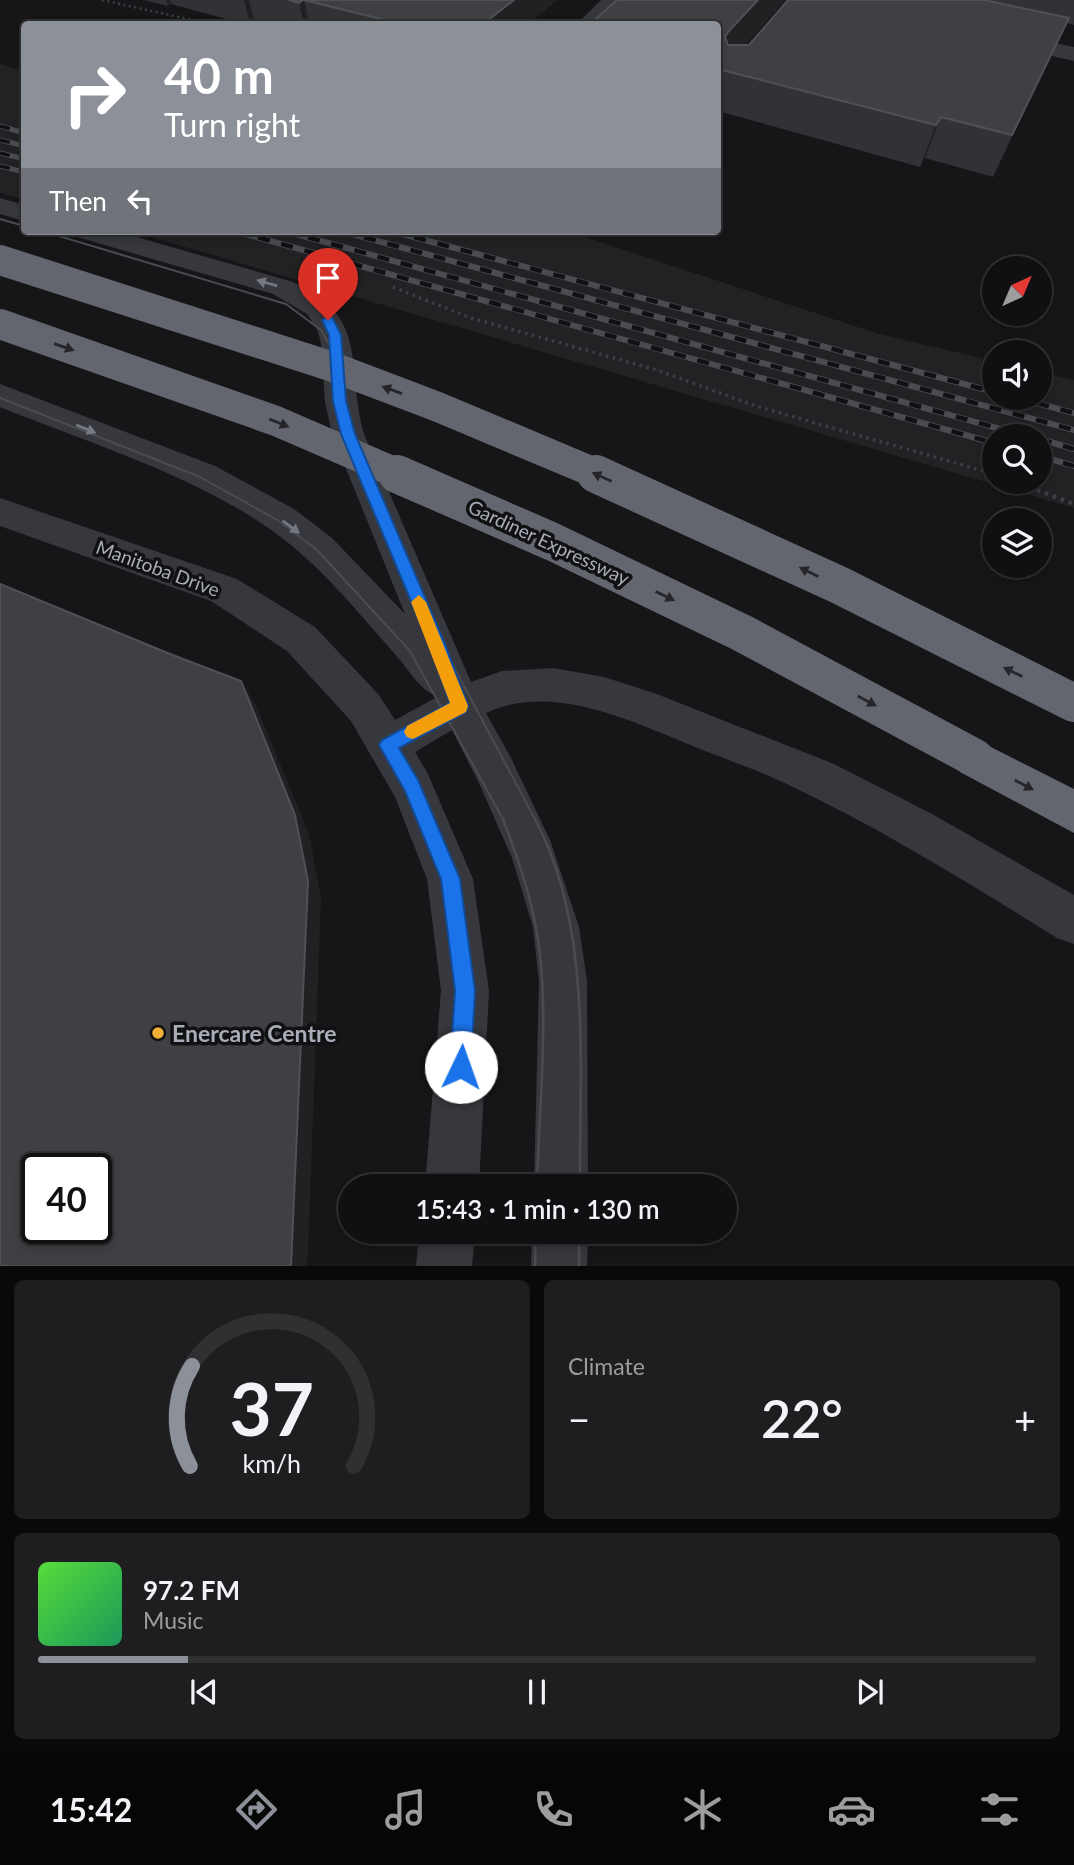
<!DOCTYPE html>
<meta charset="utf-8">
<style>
body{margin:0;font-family:Lato,sans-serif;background:#1e1e20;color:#f1f3f6;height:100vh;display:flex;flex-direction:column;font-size:26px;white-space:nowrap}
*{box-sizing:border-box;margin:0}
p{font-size:23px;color:#9c9d9f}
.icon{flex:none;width:38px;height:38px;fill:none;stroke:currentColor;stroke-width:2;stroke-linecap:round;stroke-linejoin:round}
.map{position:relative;height:1266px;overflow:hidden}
.drawer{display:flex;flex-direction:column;gap:14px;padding:14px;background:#09090a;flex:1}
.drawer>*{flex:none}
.hud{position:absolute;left:21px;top:21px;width:700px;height:214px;border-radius:7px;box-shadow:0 4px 10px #0003,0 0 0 2px #303032;background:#8c9099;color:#fff;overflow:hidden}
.needle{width:46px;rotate:44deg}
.fabs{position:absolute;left:982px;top:256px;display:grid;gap:14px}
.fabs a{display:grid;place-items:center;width:70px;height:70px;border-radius:50%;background:#101012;box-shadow:0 4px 10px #0003,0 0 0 2px #303032;font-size:35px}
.speed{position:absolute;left:21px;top:1153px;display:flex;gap:14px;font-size:35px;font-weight:700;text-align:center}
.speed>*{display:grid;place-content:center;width:91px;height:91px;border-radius:50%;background:#101012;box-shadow:0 4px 10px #0003,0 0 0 2px #303032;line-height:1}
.speed .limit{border:4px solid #111;border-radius:10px;background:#fff;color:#111}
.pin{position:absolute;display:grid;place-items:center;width:60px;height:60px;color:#fff;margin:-72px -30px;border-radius:50% 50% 50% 0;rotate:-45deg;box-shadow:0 0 7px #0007}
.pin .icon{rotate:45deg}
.me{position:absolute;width:77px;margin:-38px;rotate:3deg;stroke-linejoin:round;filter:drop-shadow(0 0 5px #0008)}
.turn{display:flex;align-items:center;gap:24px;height:147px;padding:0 28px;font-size:32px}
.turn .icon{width:91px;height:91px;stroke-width:2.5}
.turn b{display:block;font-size:49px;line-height:60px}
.then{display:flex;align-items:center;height:66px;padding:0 28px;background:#0003;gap:14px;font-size:26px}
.big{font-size:52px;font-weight:600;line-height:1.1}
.drawer .tile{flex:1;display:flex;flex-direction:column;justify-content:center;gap:10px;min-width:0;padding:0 24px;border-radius:10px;background:#1e1e20}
.drawer .dial{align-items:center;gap:0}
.dial svg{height:182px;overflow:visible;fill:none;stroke:#303032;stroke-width:7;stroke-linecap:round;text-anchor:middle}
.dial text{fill:#f1f3f6;stroke:none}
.song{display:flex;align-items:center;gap:21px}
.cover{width:84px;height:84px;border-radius:10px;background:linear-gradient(135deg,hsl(110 70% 55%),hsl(150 70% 35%))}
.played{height:7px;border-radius:4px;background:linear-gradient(90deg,#8c9099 15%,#303032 15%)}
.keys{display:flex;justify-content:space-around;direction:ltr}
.heat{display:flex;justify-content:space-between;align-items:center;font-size:38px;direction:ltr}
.drawer .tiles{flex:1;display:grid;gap:14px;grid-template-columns:1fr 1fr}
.tile:last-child{grid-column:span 2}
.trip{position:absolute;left:338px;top:1174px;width:399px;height:70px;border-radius:35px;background:#101012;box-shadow:0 4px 10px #0003,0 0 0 2px #303032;font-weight:600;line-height:70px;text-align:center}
.tab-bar{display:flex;height:112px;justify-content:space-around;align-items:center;background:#060607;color:#9c9d9f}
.tab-bar .icon{width:49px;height:49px}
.tab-bar .selected{color:#8c9099}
.tab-bar b{font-size:32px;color:#f1f3f6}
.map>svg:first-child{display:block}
.built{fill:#222225;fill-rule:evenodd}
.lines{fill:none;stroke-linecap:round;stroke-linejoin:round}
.path-far2{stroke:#3d3f44;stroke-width:2.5;stroke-dasharray:2 3.5;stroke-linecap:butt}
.path-far1{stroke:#3d3f44;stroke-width:3.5;stroke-dasharray:2.5 4.5;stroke-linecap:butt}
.path{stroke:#3d3f44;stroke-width:4.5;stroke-dasharray:3.5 5;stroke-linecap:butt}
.minor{fill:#37383d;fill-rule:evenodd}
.highway{fill:#63666e;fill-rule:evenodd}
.tram-far1{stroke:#4a4c52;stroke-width:2}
.tram{stroke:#4a4c52;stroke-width:2.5}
.rail-far1-casing{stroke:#4a4c52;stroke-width:5}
.rail-casing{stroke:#4a4c52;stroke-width:6}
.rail-far1{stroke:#111113;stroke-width:3.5;stroke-dasharray:10;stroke-linecap:butt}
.rail{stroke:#111113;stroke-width:4.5;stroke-dasharray:12;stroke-linecap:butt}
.highway-bridge-far1{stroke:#63666e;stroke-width:30}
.highway-bridge{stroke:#63666e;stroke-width:38}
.wall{fill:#323236}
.shaded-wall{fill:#212124}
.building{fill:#3f3f44;stroke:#4f5156;stroke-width:2;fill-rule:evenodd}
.oneway{fill:#757881}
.oneway2{fill:#26262a}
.route{fill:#1a73e8;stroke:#114b97;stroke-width:2}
.slow{fill:#f59e0b}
.poi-dot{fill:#f2b134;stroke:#111113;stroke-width:2.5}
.labels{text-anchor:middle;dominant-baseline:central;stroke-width:7;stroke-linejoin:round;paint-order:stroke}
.street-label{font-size:19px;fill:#a8adb8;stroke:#111113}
.near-poi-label{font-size:23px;font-weight:bold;fill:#a8adb8;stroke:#111113;text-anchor:start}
</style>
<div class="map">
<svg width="1074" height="1267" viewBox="0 0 1074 1267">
<rect width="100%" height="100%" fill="#161618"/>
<g class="built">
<path d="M 0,64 L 24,71 L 24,200 L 0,193 Z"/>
<path d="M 131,231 L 567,231 L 879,334 L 994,361 L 994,397 L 1040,397 L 1040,372 L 1074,380 L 1074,508 ZM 994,436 L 1040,436 L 1040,481 L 994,481 Z"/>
</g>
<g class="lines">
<path class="path-far2" d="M 102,0 L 211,24"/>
<path class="path-far1" d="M 393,287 L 471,318 L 657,370 L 756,406 L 994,474"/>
<path class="path" d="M 1013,481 L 1074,504"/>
<g class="minor">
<path d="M 601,0 L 623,0 L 599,24 L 577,24 Z"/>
<path d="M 1003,32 L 1074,47 L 1074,61 L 995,43 L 992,38 L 995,33 Z"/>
<path d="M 0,198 L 24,205 L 24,221 L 0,214 Z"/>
<path d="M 74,231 L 116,231 L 293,282 C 371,318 345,364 364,434 L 471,682 L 502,671 L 553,668 L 604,677 L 654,693 L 834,764 L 932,814 L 1074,895 L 1074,944 L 1057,938 C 970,884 882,829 789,785 C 760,771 730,761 700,749 C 637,724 554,681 486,713 L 510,756 L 550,840 L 579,927 L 587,981 L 588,1186 L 534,1186 L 539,981 L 533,927 L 512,858 L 479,783 L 452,730 L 415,752 L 427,772 L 473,879 L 489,991 L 479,1186 L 425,1186 L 441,991 L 427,879 L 395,797 L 351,721 L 287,651 L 211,601 L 0,526 L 0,498 L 237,579 L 315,627 L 379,695 L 395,720 L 437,697 C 420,689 412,675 400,660 C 370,626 339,588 306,558 C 227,485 99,447 0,407 L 0,384 L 215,466 L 294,509 L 332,538 L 405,614 L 332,434 L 325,402 L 321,344 L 318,331 L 307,314 L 273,294 L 77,237 Z"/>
<path d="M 419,1232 L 475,1232 L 472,1267 L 416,1267 Z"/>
<path d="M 532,1232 L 588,1232 L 587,1267 L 531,1267 Z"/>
</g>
<path class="highway" d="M 975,739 L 1074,789 L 1074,833 L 960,772 L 954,758 L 960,744 Z"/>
<g class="tram-far1">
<path d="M 0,219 L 24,226"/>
<path d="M 42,231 L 286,304 L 321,330 L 337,358 L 351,432 L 440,641 L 536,821"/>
<path d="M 0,398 L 200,477 L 279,521 L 317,550 L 410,651 L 504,821"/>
</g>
<g class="tram">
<path d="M 503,819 C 517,856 530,893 537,933 C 550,1009 539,1108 537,1186"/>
<path d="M 535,819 C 593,928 579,1067 580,1186"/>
<path d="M 579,1232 L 579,1267"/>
<path d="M 535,1267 L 536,1232"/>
</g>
<defs>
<g id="rail-far1">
<path d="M 0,126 L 24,133"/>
<path d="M 0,140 L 24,146"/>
<path d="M 0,153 L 24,159"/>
<path d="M 0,166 L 24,172"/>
</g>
<g id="rail">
<path d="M 235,231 L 994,443"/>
<path d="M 285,231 L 1026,436"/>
<path d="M 341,231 L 1074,430"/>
<path d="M 391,231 L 994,392"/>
<path d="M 1014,397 L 1074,413"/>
<path d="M 1040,439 L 1074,449"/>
<path d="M 1040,456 L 1074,466"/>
</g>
</defs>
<use href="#rail-far1" class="rail-far1-casing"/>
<use href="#rail" class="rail-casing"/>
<use href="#rail-far1" class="rail-far1"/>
<use href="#rail" class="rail"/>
<g class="highway-bridge-far1">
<path d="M 0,260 L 330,366 L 438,407 L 600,475"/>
<path d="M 0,324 L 276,421 L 401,475"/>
</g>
<g class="highway-bridge">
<path d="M 397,474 L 553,542 L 742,633 L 975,758"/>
<path d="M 596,474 L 839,585 L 1074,703"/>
</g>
</g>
<g class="wall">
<path d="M 144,0 L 557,0 L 528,24 L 260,24 L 255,23 L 253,24 L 245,24 L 171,4 L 168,6 Z"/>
<path d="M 617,0 L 785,0 L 745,45 L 749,45 L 788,0 L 1074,0 L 1074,25 L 1067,23 L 993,177 L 925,158 L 920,167 L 718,111 L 718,24 Z"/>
</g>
<g class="shaded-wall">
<path d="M 166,0 L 170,0 L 171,4 L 168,6 Z"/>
<path d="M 244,0 L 249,0 L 255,23 L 253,24 L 250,24 Z"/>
<path d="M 304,0 L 309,24 L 304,24 L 299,3 Z"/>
<path d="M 514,0 L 557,0 L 528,24 L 483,24 Z"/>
<path d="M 758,0 L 785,0 L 723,70 L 725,37 L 728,32 Z"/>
<path d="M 1069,18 L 1050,58 L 993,177 L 1012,135 Z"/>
<path d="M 941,117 L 925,158 L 920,167 L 936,125 Z"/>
<path d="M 241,681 L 256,705 L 309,834 L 321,897 L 308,1255 L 306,1266 L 291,1266 Z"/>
</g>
<g class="building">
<path d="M 289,0 L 303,0 L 299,3 Z"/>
<path d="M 304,0 L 514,0 L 483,24 L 401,24 Z"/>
<path d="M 617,0 L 758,0 L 728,32 L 725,37 L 728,45 L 749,45 L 788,0 L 984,0 L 1069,18 L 1012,135 L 941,117 L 936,125 L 718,69 L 718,24 L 590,24 Z"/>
<path d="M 0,584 L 170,654 L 241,681 L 295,815 L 308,881 L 291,1266 L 0,1266 ZM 37,1169 L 96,1169 L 96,1228 L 37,1228 Z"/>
</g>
<defs><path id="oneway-solid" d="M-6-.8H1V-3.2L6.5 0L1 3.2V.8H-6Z" transform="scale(1.75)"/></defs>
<g class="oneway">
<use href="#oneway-solid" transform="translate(267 283) rotate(-164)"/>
<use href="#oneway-solid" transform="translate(86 429) rotate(22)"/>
<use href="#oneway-solid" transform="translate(291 527) rotate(37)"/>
</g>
<g class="oneway2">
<use href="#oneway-solid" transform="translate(64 347) rotate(19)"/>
<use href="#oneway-solid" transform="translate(392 390) rotate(-160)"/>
<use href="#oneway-solid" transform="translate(279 423) rotate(22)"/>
<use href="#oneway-solid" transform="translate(602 477) rotate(-156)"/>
<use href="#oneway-solid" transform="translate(809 572) rotate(-154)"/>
<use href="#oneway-solid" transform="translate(665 596) rotate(26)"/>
<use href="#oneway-solid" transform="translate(1013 672) rotate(-154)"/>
<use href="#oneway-solid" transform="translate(867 701) rotate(28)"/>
<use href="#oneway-solid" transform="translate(1024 785) rotate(28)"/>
</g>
<path class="route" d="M 328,316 L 332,317 L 341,335 L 346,401 L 355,434 L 445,644 L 468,706 L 466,712 L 399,748 L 418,780 L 460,879 L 475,991 L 471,1067 L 468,1074 L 461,1077 L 454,1074 L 450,1067 L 455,991 L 441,879 L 405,791 L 379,745 L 382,740 L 450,703 L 429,644 L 341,434 L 333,401 L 329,335 L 322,320 Z"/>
<path class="slow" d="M 419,595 L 426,602 L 468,706 L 466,712 L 413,739 L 407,737 L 404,732 L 407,726 L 450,703 L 411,602 Z"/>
<circle class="poi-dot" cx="158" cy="1033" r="7"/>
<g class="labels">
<g class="street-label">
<text transform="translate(549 542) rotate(25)">Gardiner Expressway</text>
<text transform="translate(158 568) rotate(20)">Manitoba Drive</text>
</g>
<g class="near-poi-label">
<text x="172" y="1033">Enercare Centre</text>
</g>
</g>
</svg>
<div class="fabs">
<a><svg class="needle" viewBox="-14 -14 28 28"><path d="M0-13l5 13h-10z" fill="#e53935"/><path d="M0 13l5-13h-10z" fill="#9c9d9f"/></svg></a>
<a><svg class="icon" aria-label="sound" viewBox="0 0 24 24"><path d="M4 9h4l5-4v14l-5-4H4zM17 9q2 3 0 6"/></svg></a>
<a><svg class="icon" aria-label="search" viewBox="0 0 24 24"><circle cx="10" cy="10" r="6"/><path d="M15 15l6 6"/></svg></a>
<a><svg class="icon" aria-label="layers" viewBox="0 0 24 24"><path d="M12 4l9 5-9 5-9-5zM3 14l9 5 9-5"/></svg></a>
</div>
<div class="speed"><div class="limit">40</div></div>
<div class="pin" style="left:328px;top:320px;background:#d93025"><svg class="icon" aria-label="arrive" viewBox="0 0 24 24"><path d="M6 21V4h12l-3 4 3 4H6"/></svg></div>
<svg class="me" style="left:461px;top:1067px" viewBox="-20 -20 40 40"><circle r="19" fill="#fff"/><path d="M0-13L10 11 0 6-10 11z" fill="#1a73e8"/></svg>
<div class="trip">15:43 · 1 min · 130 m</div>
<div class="hud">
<div class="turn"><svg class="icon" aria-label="right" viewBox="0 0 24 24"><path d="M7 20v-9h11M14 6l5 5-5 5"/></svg><div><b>40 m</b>Turn right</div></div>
<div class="then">Then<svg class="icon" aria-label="left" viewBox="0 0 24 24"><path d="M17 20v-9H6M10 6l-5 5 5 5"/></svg></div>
</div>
</div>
<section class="drawer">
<div class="tiles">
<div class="tile dial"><svg viewBox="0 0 100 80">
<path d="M14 69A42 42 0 1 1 86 69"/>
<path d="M14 69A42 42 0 0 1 15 25" stroke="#8c9099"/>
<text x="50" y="56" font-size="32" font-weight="700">37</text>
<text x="50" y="72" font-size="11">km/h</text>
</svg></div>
<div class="tile"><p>Climate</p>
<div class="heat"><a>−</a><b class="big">22°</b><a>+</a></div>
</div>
<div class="tile">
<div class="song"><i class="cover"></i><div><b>97.2 FM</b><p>Music</p></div></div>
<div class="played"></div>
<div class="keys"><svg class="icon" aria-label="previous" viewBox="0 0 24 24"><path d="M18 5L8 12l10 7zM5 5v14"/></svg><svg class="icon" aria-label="pause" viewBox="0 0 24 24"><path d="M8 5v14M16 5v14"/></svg><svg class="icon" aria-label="next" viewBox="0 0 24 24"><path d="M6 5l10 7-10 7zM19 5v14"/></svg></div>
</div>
</div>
</section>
<nav class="tab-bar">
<b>15:42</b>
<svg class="icon selected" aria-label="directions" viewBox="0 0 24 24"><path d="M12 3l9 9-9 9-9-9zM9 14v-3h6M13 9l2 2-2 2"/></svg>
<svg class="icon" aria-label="music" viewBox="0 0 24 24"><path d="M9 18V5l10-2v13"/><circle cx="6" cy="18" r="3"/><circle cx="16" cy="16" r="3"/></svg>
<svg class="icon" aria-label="phone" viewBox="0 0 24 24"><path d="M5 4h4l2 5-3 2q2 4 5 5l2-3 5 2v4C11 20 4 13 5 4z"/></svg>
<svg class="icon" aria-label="climate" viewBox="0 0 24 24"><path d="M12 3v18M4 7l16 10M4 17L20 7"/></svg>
<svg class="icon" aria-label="car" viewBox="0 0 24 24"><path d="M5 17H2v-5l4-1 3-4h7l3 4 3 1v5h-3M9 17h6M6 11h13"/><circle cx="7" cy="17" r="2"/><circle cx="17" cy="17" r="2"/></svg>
<svg class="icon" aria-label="filters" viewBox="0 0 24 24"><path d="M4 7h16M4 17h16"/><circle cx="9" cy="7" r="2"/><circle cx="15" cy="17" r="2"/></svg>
</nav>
